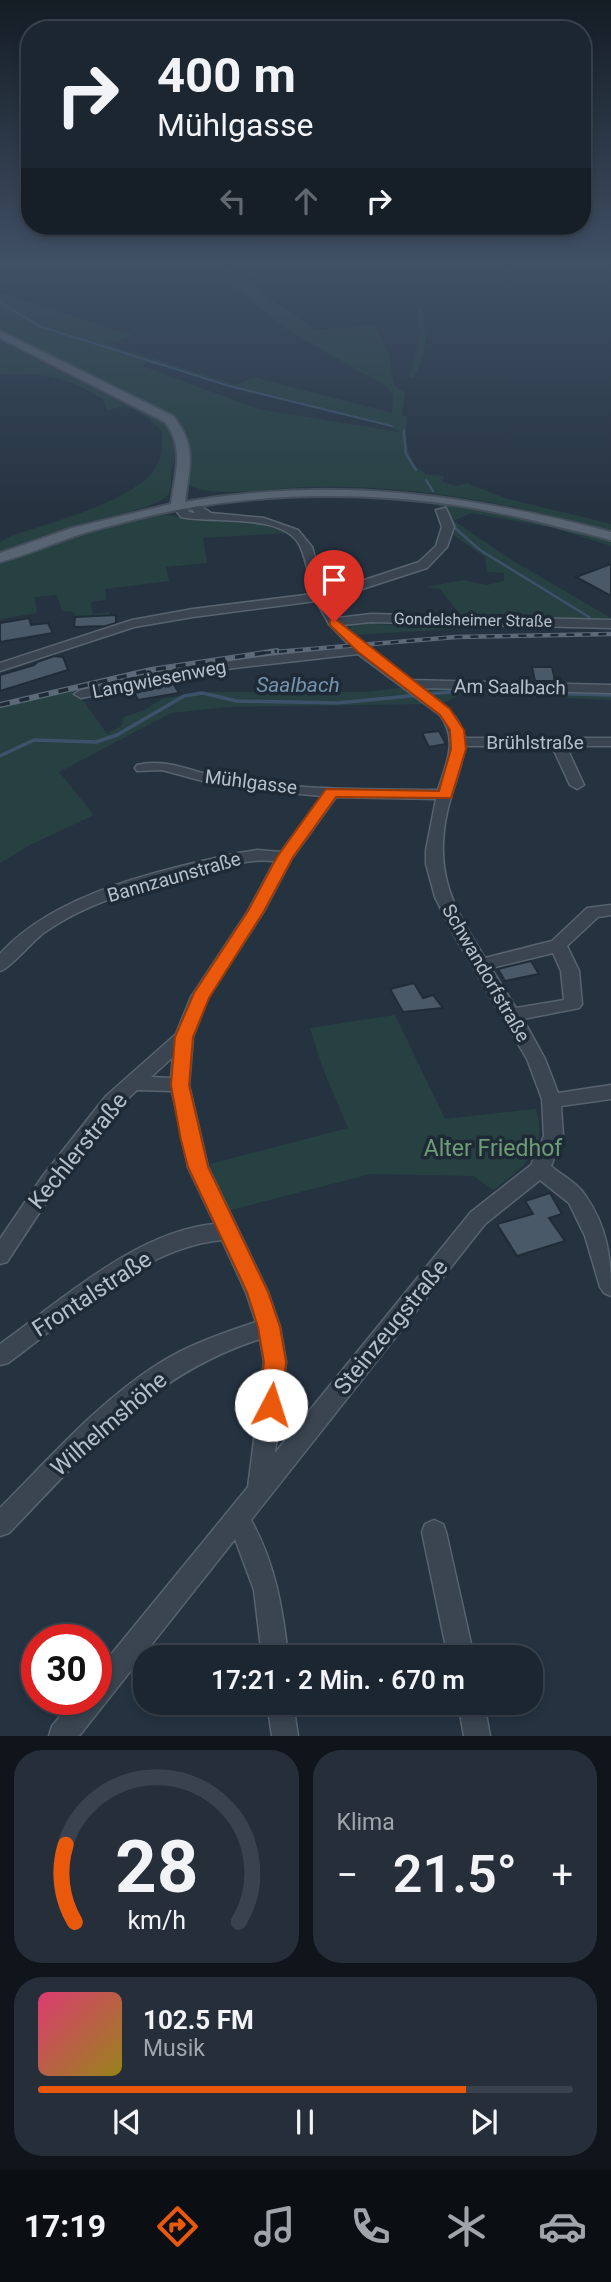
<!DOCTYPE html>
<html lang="de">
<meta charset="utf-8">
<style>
body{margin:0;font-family:Roboto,sans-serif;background:#252e39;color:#f1f3f6;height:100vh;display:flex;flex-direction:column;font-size:26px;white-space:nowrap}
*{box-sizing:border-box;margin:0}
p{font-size:23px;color:#a0a5ab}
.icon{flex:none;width:38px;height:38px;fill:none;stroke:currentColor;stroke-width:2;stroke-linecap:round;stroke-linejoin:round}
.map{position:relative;height:1736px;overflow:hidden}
.details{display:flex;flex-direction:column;gap:14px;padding:14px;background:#0f151b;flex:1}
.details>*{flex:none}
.hud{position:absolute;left:21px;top:21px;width:570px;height:214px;border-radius:28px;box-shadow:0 4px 10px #0003,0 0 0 2px #3a434d;background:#1c2631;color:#f1f3f6;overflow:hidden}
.speed{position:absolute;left:21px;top:1624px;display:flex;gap:14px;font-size:35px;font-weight:700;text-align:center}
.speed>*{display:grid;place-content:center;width:91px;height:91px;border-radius:50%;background:#1c2631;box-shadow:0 4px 10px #0003,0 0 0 2px #3a434d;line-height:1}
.speed .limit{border:10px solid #d22;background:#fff;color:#111}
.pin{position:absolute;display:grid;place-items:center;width:60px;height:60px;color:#fff;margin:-72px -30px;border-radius:50% 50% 50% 0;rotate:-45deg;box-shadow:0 0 7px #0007}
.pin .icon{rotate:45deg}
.me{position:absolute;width:77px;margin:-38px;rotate:5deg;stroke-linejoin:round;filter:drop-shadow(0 0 5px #0008)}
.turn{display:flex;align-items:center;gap:24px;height:147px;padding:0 21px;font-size:32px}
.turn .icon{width:91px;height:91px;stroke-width:2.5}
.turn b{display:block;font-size:49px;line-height:60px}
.lanes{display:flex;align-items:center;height:66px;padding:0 21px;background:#0003;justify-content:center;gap:35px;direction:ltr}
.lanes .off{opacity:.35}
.big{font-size:52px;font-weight:600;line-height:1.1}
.details .card{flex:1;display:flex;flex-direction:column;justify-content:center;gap:10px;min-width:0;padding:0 24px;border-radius:28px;background:#252e39}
.details .dial{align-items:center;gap:0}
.dial svg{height:182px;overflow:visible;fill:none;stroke:#3a434d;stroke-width:7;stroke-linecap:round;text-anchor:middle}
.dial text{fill:#f1f3f6;stroke:none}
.song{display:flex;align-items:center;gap:21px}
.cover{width:84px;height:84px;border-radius:10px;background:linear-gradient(135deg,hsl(340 70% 55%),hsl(50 70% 35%))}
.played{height:7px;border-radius:4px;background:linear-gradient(90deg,#ea580c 80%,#3a434d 80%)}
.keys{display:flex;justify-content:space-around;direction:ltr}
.heat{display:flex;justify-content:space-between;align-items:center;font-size:38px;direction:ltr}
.details .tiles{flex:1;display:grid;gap:14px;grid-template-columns:1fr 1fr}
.card:last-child{grid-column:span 2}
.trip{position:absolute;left:133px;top:1645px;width:410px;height:70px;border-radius:28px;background:#1c2631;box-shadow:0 4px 10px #0003,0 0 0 2px #3a434d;font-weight:600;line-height:70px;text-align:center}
.tab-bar{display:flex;height:112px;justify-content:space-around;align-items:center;background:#0b0f14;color:#a0a5ab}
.tab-bar .icon{width:49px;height:49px}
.tab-bar .current{color:#ea580c}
.tab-bar b{font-size:32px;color:#f1f3f6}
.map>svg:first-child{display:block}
.green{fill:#274142;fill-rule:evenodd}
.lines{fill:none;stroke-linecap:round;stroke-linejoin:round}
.stream-far2{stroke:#3b526a;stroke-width:2}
.stream-far1{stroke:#3b526a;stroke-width:2.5}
.stream{stroke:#3b526a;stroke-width:3.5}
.building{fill:#495967;stroke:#202c38;stroke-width:2}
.minor-casing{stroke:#57636e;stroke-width:3}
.major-casing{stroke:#434e5a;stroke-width:4}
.minor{fill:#3a4551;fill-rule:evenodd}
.major{fill:#586471;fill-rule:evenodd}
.rail-far1-casing{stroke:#5c6978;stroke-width:4.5}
.rail-casing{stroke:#5c6978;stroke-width:6}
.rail-far1{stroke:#1e2a36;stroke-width:2.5;stroke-dasharray:8;stroke-linecap:butt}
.rail{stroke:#1e2a36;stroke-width:3.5;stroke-dasharray:10;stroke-linecap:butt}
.route{fill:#ea580c;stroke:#983908;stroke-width:2}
.labels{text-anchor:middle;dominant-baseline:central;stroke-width:7;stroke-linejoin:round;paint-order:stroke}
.far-street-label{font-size:16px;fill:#b6c0cb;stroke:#1e2a36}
.street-label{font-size:19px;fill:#b6c0cb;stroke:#1e2a36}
.water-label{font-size:21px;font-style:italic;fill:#7693ae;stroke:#1e2a36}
.near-park-label{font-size:23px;fill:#6d9c75;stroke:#1e2a36}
.near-street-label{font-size:23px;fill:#b6c0cb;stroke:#1e2a36}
</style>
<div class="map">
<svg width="611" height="1736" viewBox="0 0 611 1736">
<rect width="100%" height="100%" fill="#253341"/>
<g class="green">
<path d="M 212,264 L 231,264 L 261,293 L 317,330 L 375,325 L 388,350 L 394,386 L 405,392 L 402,415 L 407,417 C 404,436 407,466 427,474 C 432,476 439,475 444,476 L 443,482 L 457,486 L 467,483 L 505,498 L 611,524 L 611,532 C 513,502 407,484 304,487 C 279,488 205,500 188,483 L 189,446 L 178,424 L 0,332 L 0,293 L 133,335 L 108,344 L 236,385 L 253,377 L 392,413 L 393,395 L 386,386 L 292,333 L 234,287 ZM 148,363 L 168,367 L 232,387 L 388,426 L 400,432 L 258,409 L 142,366 Z"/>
<path d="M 417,302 C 431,330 427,350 414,378 L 409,377 C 419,347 422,333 417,302 Z"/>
<path d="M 0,337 L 160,419 C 178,434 181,443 173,464 C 169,473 174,489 167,496 C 155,509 95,519 76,525 C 50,533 24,542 0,554 L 0,542 L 11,536 C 46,524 144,499 158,463 C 163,453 162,442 162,431 C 146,416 129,400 107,411 L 104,400 C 72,378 38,371 0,375 Z"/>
<path d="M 434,501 L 531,517 L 611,539 L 611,546 L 554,528 L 471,513 L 454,521 L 510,559 L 611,618 L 611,621 L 462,617 L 440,589 L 427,587 L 463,580 L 487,585 L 504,581 L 504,573 L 487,572 L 485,557 L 445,529 L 442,510 Z"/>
<path d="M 167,515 L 194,520 L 262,524 L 288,533 L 203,538 L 207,563 L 166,567 L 169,581 L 105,589 L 106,600 L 90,602 L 93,614 L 109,612 L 110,616 L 76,617 L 74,612 L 62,611 L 57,595 L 35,597 L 37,613 L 0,619 L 0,563 C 47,541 114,516 167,515 Z"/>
<path d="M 374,620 L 374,624 L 427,626 L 427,622 L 600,627 L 601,628 L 468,628 L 355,635 L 350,629 L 353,624 Z"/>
<path d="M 147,674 L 152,680 L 80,696 L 107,734 L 121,726 L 124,717 L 145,710 L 162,699 L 201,692 L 368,692 L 405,687 L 429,704 L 227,707 L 171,713 L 59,772 L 94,815 L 32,844 L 0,863 L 0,708 Z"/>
<path d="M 416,687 L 611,691 L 611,700 L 462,694 L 441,704 Z"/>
<path d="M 395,1015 L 445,1119 L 536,1109 C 549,1151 523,1167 493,1190 L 474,1176 L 370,1174 L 227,1211 L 210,1164 L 348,1128 L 322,1066 L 310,1028 Z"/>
</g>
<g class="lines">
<g class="stream-far2">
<path d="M 0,302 L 39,326 L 229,386 L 392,426"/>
<path d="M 404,430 L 404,435"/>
</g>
<g class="stream-far1">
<path d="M 404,434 L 406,454 L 416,470"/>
<path d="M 426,480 L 433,491"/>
<path d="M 444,504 L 456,529 L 480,550 L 589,617"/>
</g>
<g class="stream">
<path d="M 426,694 L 465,691 L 611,695"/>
<path d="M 0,756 L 34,740 L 96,742 L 117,735 L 184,696 L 202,693 L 237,701 L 338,703 L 419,695"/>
</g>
</g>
<g class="building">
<path d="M 611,564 L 611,596 L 576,577 Z"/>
<path d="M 116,615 L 116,623 L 106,626 L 74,627 L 75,617 Z"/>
<path d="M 29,618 L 31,625 L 48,623 L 53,633 L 0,642 L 0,623 Z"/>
<path d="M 54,656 L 63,657 L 68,670 L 0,691 L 0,675 L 34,665 L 37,662 Z"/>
<path d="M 532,667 L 552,667 L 555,681 L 535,681 Z"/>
<path d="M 173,683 L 179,693 L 138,700 L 133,690 Z"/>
<path d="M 439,731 L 446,744 L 429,747 L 422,733 Z"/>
<path d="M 531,961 L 539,974 L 505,981 L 498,969 Z"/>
<path d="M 414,983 L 423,998 L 433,995 L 443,1008 L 403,1012 L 390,989 Z"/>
<path d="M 550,1193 L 562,1214 L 549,1218 L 565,1241 L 517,1256 L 497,1224 L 533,1214 L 525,1201 Z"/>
</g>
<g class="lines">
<defs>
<g id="minor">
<path d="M 192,500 L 211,513 L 264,518 L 298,530 L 312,547 L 325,593 L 419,562 L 436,546 L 442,527 L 436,510 L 446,508 L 454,527 L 447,547 L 427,568 L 328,600 L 338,618 L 371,614 L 611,620 L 611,628 L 371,622 L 343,625 L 369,650 L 409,680 L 611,685 L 611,693 L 421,688 C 440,702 459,713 465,738 L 611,738 L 611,746 L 566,746 L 584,785 L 577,789 L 570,785 L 552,746 L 465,746 C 462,767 453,788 448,808 C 433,871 452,906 485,958 L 552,941 L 587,908 L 611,905 L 611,915 L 598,917 L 567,946 L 579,971 L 582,1004 L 579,1008 L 523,1019 L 545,1059 L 558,1093 L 611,1085 L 611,1099 L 561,1106 L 563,1136 L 551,1166 C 561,1175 578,1183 585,1195 C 608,1228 611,1257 611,1296 L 604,1293 L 600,1287 L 585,1236 L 569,1203 L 540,1180 L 485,1224 L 251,1520 C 275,1563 283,1609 288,1657 L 262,1657 L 254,1590 L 235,1539 L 79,1736 L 49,1736 L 52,1726 L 75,1699 L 96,1699 L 96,1673 L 248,1487 L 264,1362 L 260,1339 C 148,1375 88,1452 9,1533 L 0,1536 L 0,1508 C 50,1458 97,1403 158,1364 C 188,1345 223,1333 256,1322 L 246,1292 L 222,1240 C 143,1247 70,1318 8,1363 L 0,1365 L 0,1344 C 62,1300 137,1231 215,1224 L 188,1167 L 172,1091 L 137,1090 C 85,1138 46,1203 7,1262 L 0,1264 L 0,1239 L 42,1177 L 106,1096 L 176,1034 L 191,997 L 248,911 L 275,861 C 247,858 223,867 196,874 C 144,887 89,901 45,932 C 32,941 11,968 0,971 L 0,954 C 55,893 160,870 238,853 L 257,850 L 281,852 L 322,796 L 225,787 L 162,770 L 137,771 L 135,768 L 137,765 C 169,757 196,774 227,779 C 296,790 368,789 438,790 C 446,764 459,740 440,715 L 358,654 L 234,668 L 81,698 L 74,694 L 81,690 L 234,660 L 351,647 L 329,624 L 316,601 L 193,617 L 134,627 L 0,671 L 0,663 L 132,620 L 193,609 L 313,594 C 309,578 307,561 300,546 C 283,512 212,524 181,517 L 172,505 L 182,503 L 189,512 L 195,513 L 186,503 ZM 336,797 L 436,799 L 426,850 L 426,864 L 435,897 L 454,935 L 527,1059 L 542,1099 L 544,1136 L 531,1165 L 471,1212 L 275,1453 L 286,1362 L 280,1327 L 268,1292 L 208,1167 L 189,1085 L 193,1037 L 208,998 L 264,911 L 292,858 ZM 553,953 L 561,971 L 564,1000 L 516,1008 L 491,968 ZM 173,1057 L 171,1078 L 151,1077 Z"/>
<path d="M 434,1520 L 443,1524 L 446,1532 L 474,1657 L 448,1657 L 422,1532 L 425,1524 Z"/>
<path d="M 267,1703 L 293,1703 L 298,1736 L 272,1736 Z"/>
<path d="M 458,1703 L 484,1703 L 490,1736 L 464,1736 Z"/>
</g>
<path id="major" d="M 0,331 L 173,416 C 198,447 189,466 185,502 C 336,476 465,494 611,532 L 611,540 C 559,527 508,513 455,505 C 355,491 251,493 153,515 C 129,521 104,527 81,534 C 54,543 27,555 0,562 L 0,553 L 72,528 L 171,504 C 175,474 185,448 165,422 L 0,338 Z"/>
</defs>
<use href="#minor" class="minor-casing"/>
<use href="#major" class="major-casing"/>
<use href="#minor" class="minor"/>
<use href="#major" class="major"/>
<defs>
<path id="rail-far1" d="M 263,653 L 456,637 L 611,634"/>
<path id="rail" d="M 0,705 L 151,670 L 277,651"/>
</defs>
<use href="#rail-far1" class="rail-far1-casing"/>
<use href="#rail" class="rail-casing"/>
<use href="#rail-far1" class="rail-far1"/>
<use href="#rail" class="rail"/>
</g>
<linearGradient id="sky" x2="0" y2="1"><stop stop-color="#141c24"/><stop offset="0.52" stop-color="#405065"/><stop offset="1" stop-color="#405065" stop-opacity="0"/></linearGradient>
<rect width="611" height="507" fill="url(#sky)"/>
<path class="route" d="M 334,618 L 450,709 L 464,730 L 466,749 L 451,798 L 336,797 L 293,857 L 264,911 L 209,998 L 193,1037 L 189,1085 L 208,1167 L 268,1292 L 280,1327 L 286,1362 L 282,1405 L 279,1412 L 271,1415 L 263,1412 L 259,1405 L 264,1362 L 258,1327 L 247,1292 L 188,1167 L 181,1140 L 171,1085 L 175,1037 L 194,993 L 248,911 L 277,857 L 326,789 L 439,791 L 451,749 L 450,730 L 440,715 L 358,652 L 330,625 L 330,620 Z"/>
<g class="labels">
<g class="far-street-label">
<text transform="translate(473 620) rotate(1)">Gondelsheimer Straße</text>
</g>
<g class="street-label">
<text transform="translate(159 679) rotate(-11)">Langwiesenweg</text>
<text transform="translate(510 687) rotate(1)">Am Saalbach</text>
<text x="535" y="742">Brühlstraße</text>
<text transform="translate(251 782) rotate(7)">Mühlgasse</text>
<text transform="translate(174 877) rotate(-16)">Bannzaunstraße</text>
<text transform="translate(486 973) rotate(60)">Schwandorfstraße</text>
</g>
<g class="water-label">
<text x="298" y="685">Saalbach</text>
</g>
<g class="near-park-label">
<text x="493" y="1148">Alter Friedhof</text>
</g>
<g class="near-street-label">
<text transform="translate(78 1151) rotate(-51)">Kechlerstraße</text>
<text transform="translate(92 1294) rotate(-33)">Frontalstraße</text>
<text transform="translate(391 1327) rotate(-51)">Steinzeugstraße</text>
<text transform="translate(109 1424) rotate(-41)">Wilhelmshöhe</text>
</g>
</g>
</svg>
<div class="speed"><div class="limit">30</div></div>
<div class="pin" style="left:334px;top:622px;background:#d93025"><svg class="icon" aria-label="arrive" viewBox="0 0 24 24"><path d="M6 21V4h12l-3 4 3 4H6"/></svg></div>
<svg class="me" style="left:271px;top:1405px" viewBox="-20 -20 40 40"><circle r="19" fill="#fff"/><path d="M0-13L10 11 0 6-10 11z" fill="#ea580c"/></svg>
<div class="trip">17:21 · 2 Min. · 670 m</div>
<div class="hud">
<div class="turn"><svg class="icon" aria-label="right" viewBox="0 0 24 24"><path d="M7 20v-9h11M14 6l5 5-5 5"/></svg><div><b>400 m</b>Mühlgasse</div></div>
<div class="lanes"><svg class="icon off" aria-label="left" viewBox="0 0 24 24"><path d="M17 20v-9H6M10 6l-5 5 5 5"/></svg><svg class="icon off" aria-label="ahead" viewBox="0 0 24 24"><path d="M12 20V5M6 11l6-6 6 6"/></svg><svg class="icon" aria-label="right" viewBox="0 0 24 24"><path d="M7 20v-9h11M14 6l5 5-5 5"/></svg></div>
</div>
</div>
<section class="details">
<div class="tiles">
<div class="card dial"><svg viewBox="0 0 100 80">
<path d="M14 69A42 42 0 1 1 86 69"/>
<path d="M14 69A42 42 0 0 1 10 35" stroke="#ea580c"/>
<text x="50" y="56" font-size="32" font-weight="700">28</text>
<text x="50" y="72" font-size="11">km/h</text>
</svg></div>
<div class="card"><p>Klima</p>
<div class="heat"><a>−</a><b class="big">21.5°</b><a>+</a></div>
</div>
<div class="card">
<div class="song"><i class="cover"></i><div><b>102.5 FM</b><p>Musik</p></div></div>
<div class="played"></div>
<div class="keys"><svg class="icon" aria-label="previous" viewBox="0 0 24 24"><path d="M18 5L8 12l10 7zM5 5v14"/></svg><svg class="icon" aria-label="pause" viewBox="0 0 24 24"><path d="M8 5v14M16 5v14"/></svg><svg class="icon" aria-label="next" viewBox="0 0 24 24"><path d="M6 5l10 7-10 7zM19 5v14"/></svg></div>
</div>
</div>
</section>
<nav class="tab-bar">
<b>17:19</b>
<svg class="icon current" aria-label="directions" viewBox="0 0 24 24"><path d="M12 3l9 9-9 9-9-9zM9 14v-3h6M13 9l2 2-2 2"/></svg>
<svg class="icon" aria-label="music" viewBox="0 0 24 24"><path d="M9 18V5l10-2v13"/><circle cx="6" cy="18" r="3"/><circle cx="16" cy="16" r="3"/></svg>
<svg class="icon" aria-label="phone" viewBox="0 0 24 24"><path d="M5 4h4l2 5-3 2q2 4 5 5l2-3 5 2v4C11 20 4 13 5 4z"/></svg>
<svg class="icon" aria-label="climate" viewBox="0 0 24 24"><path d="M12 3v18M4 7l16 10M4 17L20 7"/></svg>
<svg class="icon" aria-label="car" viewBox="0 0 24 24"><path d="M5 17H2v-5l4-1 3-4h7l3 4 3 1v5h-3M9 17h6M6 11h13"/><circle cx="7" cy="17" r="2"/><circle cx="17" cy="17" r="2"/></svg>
</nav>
